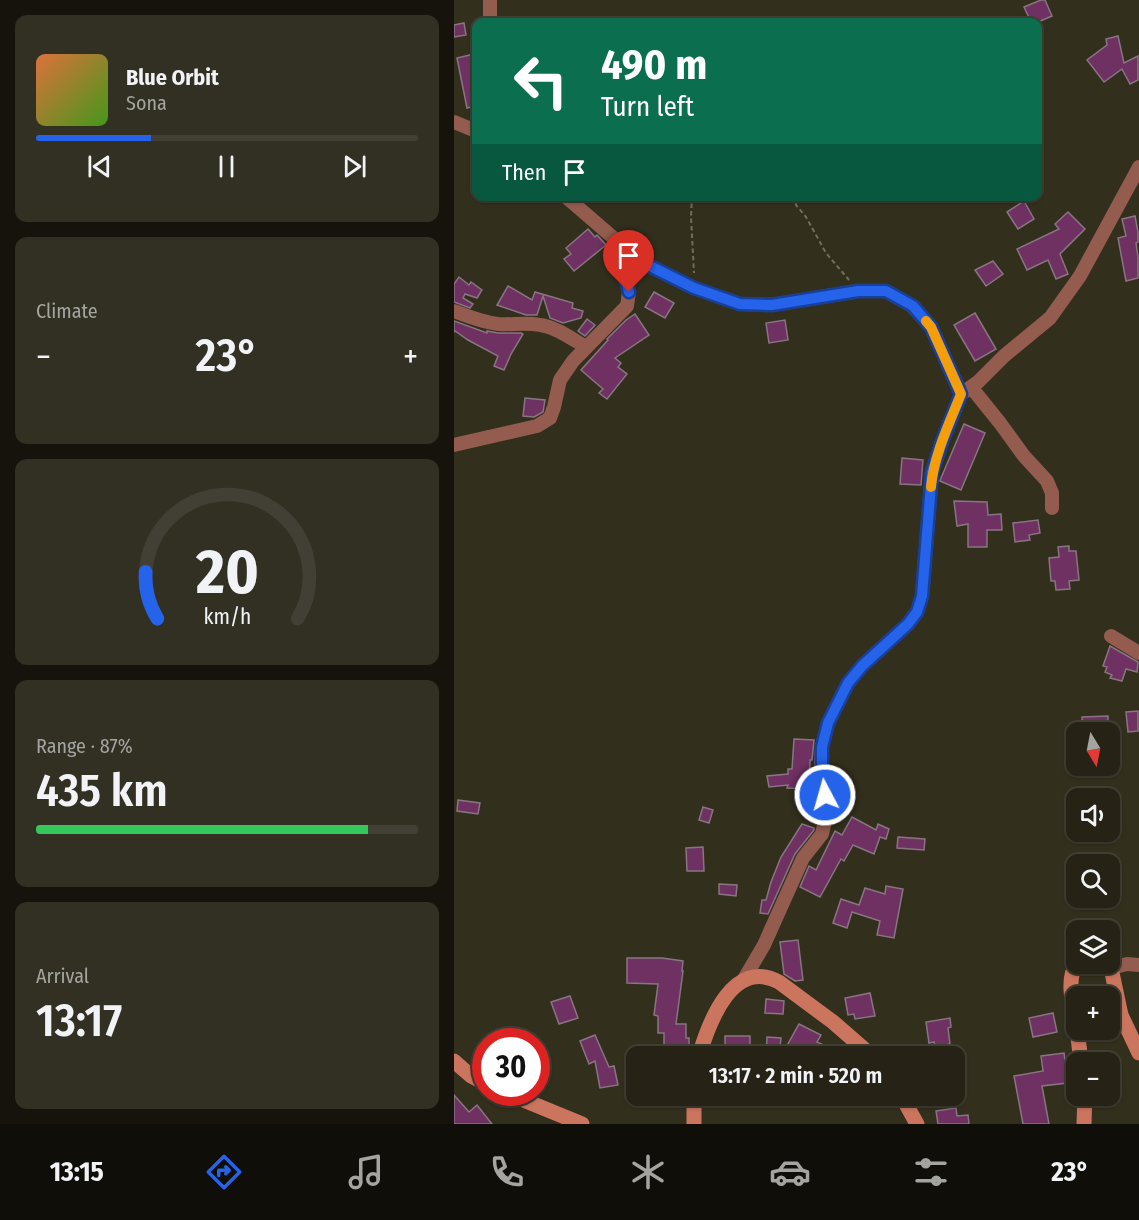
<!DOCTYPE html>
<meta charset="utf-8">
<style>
body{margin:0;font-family:"Fira Sans Condensed",sans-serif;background:#322f23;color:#f1f3f6;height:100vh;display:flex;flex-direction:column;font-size:22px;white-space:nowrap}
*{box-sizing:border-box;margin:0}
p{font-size:20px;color:#a4a4a1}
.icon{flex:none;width:33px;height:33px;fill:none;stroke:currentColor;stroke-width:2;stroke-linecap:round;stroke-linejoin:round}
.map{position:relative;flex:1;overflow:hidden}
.details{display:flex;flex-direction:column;gap:15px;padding:15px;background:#15130c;width:454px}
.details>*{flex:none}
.hud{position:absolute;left:18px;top:18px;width:570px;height:183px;border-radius:12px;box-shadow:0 2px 4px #0004,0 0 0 2px #424035;background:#0b6e4f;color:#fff;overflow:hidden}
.needle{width:39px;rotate:170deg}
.controls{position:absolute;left:612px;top:722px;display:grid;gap:12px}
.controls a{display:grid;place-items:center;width:54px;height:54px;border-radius:12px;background:#262316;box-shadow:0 2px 4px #0004,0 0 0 2px #424035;font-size:30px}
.speed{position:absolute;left:18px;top:1028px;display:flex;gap:12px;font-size:30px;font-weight:700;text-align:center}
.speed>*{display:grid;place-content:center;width:78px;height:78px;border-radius:50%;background:#262316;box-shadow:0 2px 4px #0004,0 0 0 2px #424035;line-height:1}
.speed .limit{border:9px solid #d22;background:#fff;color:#111}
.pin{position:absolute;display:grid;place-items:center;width:51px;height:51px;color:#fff;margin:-62px -26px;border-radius:50% 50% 50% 0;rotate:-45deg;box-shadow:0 0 6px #0007}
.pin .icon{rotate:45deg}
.me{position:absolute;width:66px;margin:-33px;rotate:354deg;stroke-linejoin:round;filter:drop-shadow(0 0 4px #0008)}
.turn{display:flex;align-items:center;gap:21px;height:126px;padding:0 30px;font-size:27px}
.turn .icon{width:78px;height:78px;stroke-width:2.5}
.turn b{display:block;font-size:42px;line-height:51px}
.then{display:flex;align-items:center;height:57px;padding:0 30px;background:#0003;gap:12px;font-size:22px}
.big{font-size:45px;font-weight:600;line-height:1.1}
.details .card{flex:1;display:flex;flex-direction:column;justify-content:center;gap:9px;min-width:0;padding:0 21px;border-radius:12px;background:#322f23}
.details .dial{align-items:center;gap:0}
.dial svg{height:156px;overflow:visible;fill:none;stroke:#424035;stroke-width:7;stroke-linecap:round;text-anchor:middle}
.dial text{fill:#f1f3f6;stroke:none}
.song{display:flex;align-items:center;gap:18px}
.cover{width:72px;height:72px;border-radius:9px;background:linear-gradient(135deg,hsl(20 70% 55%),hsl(100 70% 35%))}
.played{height:6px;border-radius:3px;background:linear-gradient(90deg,#2563eb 30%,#424035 30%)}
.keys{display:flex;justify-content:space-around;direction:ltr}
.heat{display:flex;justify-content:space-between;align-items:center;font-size:33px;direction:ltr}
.charge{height:9px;border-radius:4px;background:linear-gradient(90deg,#34c759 87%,#424035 0)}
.trip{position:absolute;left:172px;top:1046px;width:339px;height:60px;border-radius:12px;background:#262316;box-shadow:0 2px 4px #0004,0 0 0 2px #424035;font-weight:600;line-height:60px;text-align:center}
.menu{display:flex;height:96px;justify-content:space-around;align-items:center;background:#0f0e09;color:#a4a4a1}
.menu .icon{width:42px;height:42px}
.menu .selected{color:#2563eb}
.menu b{font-size:27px;color:#f1f3f6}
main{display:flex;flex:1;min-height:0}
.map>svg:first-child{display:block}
.building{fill:#6f3162;stroke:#887582;stroke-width:1.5}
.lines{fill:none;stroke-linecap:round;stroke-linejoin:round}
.path{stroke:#706d5d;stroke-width:2;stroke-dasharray:4.5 3;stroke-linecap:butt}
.street{stroke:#935c4e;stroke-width:14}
.secondary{stroke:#cb745e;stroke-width:15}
.route-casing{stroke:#184099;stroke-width:15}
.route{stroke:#2563eb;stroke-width:10}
.slow{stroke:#f59e0b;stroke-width:10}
</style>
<main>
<section class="details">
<div class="card">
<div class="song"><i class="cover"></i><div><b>Blue Orbit</b><p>Sona</p></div></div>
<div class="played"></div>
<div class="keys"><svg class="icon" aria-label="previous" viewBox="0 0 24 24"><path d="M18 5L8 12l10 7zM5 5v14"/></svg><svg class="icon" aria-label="pause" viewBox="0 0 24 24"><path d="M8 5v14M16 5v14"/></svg><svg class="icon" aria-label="next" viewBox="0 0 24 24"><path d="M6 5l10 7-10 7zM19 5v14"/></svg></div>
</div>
<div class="card"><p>Climate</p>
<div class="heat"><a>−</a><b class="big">23°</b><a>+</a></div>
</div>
<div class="card dial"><svg viewBox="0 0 100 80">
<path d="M14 69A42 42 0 1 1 86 69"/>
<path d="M14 69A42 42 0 0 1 8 45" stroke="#2563eb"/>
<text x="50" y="56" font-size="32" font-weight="700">20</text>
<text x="50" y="72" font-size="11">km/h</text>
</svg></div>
<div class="card"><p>Range · 87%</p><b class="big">435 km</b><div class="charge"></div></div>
<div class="card"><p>Arrival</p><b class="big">13:17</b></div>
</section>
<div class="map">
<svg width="685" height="1124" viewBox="0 0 685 1124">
<rect width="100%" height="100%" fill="#322f1d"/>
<g class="building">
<path d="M 587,0 L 591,0 L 598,16 L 584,22 L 577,22 L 570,7 Z"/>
<path d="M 10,23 L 12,35 L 0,37 L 0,25 Z"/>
<path d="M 664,36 L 670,63 L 684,56 L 684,80 L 676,84 L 668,69 L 650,82 L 633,60 L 653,45 L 652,39 Z"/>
<path d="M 20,54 L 22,66 L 22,106 L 13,108 L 3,58 Z"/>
<path d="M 570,201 L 580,219 L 564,229 L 553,212 Z"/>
<path d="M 614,212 L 631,229 L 606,254 L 614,274 L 602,279 L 594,260 L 573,270 L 563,249 L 605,229 L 601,224 Z"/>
<path d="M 681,216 L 684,232 L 684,242 L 682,243 L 684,257 L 684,278 L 672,281 L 664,238 L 672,236 L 668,219 Z"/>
<path d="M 134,229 L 141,237 L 143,235 L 152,245 L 120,271 L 110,259 L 117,254 L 112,248 Z"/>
<path d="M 539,261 L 549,274 L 532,286 L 521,270 Z"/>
<path d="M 5,277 L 15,285 L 17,282 L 28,290 L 23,298 L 11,294 L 9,298 L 19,304 L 16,308 L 0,302 L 0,284 Z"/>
<path d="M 54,286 L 78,300 L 81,292 L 119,303 L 118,308 L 129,311 L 127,318 L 109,323 L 96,318 L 89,296 L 83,315 L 72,315 L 43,305 Z"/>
<path d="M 200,292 L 220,303 L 211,318 L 191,307 Z"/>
<path d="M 521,313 L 542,349 L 521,361 L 500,325 Z"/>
<path d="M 181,314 L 195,335 L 161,358 L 167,363 L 164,367 L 173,374 L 153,399 L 145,393 L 149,389 L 127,370 L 154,340 L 153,339 L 172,320 Z"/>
<path d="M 133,319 L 141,325 L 131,336 L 124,331 Z"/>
<path d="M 331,320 L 334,340 L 315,343 L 312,323 Z"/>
<path d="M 0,321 L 33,333 L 33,331 L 44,333 L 67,333 L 69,334 L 57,354 L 50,370 L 40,366 L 44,356 L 14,340 L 1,331 L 0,332 Z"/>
<path d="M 71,398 L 91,400 L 89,412 L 80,417 L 69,416 Z"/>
<path d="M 510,424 L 531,433 L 507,490 L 486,481 L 487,478 Z"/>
<path d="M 448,458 L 469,460 L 467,485 L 446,484 Z"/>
<path d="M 500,501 L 533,502 L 534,515 L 547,514 L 548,530 L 533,530 L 533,547 L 514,547 L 514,524 L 503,526 Z"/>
<path d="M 584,520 L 586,533 L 575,535 L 576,540 L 561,542 L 559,523 Z"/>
<path d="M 615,546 L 615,551 L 622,551 L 625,580 L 615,581 L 616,589 L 602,590 L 601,581 L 597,581 L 595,558 L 605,557 L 604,547 Z"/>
<path d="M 656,646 L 684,662 L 683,672 L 672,669 L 668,681 L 656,678 L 658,675 L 651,672 L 653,667 L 649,666 Z"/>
<path d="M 684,711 L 684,731 L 674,732 L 672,712 Z"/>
<path d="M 654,716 L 654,726 L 628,727 L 628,717 Z"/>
<path d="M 340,739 L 360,740 L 358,760 L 356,760 L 355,789 L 333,788 L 334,785 L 315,787 L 313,776 L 334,774 L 334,769 L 338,769 Z"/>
<path d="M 4,800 L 26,803 L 24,814 L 3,811 Z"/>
<path d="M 249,807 L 259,810 L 255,823 L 245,820 Z"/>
<path d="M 398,817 L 422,830 L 424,824 L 435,829 L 432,839 L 426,837 L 420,854 L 399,845 L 390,861 L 387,859 L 366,897 L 346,887 L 355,866 L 362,870 L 381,831 L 388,835 Z"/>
<path d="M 348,824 L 360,828 L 360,830 L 341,854 L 314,914 L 306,913 L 308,900 L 312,900 L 317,882 L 327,857 Z"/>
<path d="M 444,837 L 471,839 L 470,850 L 443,848 Z"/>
<path d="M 249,847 L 250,871 L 233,871 L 232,848 Z"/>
<path d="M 265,884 L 283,885 L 282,896 L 265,894 Z"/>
<path d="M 432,886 L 449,889 L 440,938 L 423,935 L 426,921 L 398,912 L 393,928 L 379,923 L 387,899 L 405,905 L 411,888 L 431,894 Z"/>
<path d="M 344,940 L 349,980 L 341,981 L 330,974 L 326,942 Z"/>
<path d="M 173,958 L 208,958 L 229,961 L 228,971 L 229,971 L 222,1024 L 232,1024 L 232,1038 L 235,1038 L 235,1056 L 213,1056 L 213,1053 L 210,1053 L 210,1033 L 204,1033 L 204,1016 L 200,1015 L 204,984 L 173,983 Z"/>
<path d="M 416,993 L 421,1016 L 401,1019 L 400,1014 L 394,1015 L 391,998 Z"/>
<path d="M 116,996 L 124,1018 L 105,1024 L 97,1002 Z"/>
<path d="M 312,999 L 330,1001 L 329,1014 L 311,1013 Z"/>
<path d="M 599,1013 L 603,1032 L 579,1037 L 575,1018 Z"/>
<path d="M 496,1018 L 497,1027 L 494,1028 L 496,1044 L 481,1047 L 480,1042 L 475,1043 L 472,1022 Z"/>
<path d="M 345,1024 L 367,1035 L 363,1042 L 378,1049 L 375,1056 L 339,1056 L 330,1051 Z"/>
<path d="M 141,1035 L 155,1067 L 160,1066 L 164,1085 L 146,1088 L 141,1061 L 135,1064 L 126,1041 Z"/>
<rect x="271" y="1036" width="25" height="20"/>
<path d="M 313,1037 L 327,1038 L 325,1056 L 312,1056 Z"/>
<path d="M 610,1053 L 612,1067 L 618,1066 L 622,1082 L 588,1086 L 595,1124 L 569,1124 L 560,1076 L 589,1071 L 587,1056 Z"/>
<path d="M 0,1095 L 15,1112 L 23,1105 L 38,1124 L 0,1124 Z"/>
<path d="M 502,1108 L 503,1116 L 514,1115 L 515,1124 L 484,1124 L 482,1111 Z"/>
</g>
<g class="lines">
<g class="path">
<path d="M 238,196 L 237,217 L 240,273"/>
<path d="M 340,196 L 342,205 L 352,217 L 372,253 L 395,280"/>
</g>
<g class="street">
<path d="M 36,22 L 36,0"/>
<path d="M 0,122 L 22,131"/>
<path d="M 111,196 L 170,247 L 196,266 L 240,288 L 286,304 L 318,305 L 404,291 L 432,291 L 458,306 L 477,327 L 507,394 L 489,439 L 478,472 L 468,596 L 463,612 L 454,624 L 408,666 L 394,683 L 374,723 L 368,747 L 367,763 L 373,812 L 368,834 L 349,858 L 310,945 L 290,979"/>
<path d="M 0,311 C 15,317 28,322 44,324 C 58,325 72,322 86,325 C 102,327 118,339 132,347"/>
<path d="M 517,387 L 546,423 L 570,456 L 593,481 L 598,493 L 598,508"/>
<path d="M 507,394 L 524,382 L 550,356 L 596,318 L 626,276 L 685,167"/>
<path d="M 0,445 L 83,426 L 96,418 L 100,407 L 106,380 L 119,361 L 173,306 L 175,292 L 169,268 L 168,258 L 170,247"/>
<path d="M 657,636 L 685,653"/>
<path d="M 657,968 L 673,964 L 685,965"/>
</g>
<g class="secondary">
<path d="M 653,963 L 657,968 L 667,1015 L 685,1053"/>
<path d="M 622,1026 C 620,1007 611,980 623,963"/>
<path d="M 623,1029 L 627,1062"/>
<path d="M 245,1056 C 255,1022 279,957 325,982 L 379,1022 L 418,1056"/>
<path d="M 0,1061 L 17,1076 L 32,1084"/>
<path d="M 50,1092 L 128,1124"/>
<path d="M 240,1095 L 240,1124"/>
<path d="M 447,1095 L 463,1124"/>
<path d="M 630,1124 L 631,1095"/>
</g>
</g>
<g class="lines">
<defs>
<path id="route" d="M 175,292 C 171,276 167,263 170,247 L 196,266 L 240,288 L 286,304 L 318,305 L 404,291 L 432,291 L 459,306 L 477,327 L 507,394 L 489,439 L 478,472 L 468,596 L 463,612 L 454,624 L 408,666 L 394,683 L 374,723 L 368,747 L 368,763 L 371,795"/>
</defs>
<use href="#route" class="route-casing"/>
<use href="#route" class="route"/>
<path class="slow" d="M 472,321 L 477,327 L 507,394 C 495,424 480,455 477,487"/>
</g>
</svg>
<div class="controls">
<a><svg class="needle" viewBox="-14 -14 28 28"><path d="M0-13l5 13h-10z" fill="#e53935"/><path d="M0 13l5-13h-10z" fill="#a4a4a1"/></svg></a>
<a><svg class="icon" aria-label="sound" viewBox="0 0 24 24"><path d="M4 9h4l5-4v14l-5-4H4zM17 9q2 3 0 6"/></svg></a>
<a><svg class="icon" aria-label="search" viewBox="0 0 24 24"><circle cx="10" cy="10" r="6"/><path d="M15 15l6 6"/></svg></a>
<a><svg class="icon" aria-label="layers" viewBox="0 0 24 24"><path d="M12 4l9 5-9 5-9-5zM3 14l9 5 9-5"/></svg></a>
<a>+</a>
<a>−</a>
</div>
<div class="speed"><div class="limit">30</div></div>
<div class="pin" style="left:175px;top:292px;background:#d93025"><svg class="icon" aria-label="arrive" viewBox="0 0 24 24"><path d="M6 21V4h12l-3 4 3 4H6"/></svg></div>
<svg class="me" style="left:371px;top:795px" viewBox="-20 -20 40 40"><circle r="17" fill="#2563eb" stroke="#fff" stroke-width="3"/><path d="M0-11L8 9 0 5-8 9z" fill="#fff"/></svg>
<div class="trip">13:17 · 2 min · 520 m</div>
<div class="hud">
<div class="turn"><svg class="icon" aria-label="left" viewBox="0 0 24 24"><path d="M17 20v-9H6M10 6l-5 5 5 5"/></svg><div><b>490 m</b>Turn left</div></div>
<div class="then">Then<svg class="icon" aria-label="arrive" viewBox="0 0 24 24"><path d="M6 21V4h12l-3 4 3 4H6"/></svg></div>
</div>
</div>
</main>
<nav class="menu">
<b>13:15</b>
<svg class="icon selected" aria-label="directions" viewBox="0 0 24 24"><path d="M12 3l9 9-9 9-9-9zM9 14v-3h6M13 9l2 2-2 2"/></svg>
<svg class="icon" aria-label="music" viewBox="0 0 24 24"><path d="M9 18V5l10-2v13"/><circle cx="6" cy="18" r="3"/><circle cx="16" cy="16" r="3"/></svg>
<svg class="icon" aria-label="phone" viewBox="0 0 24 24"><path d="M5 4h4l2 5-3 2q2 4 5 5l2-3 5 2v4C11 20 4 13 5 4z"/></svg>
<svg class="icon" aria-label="climate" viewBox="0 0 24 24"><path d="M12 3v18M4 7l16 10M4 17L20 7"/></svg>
<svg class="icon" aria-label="car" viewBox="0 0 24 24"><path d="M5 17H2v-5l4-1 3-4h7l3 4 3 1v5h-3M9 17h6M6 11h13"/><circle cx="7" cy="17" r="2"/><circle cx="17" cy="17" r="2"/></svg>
<svg class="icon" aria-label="filters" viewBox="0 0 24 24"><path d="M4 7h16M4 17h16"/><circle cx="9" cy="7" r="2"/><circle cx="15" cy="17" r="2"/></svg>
<b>23°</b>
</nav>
